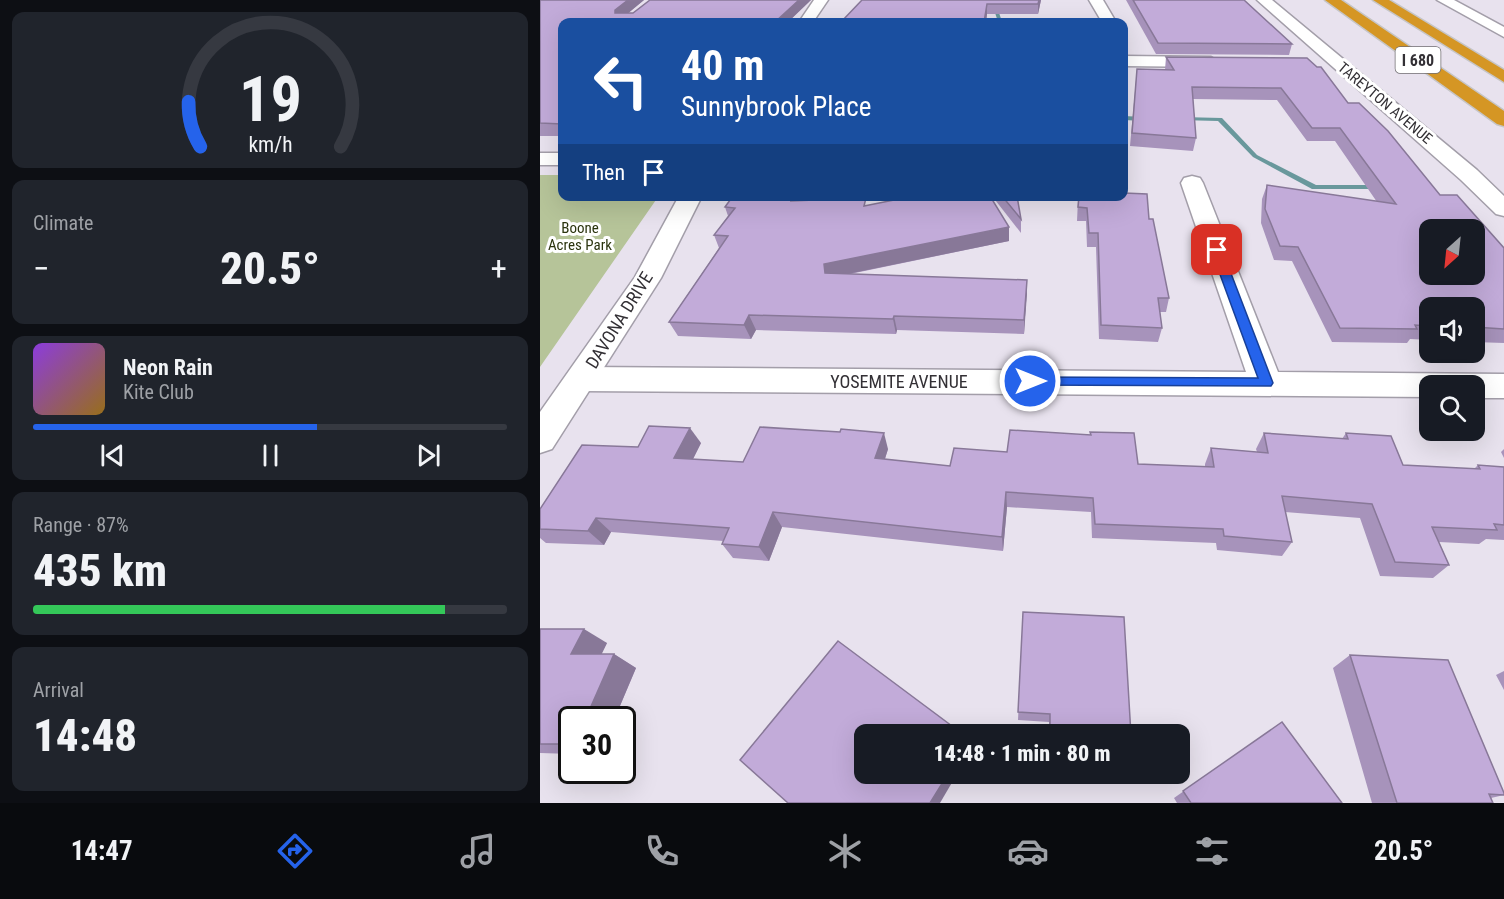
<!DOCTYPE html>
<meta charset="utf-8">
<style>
body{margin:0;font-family:"Roboto Condensed",sans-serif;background:#20242c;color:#f1f3f6;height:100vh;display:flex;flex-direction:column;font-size:22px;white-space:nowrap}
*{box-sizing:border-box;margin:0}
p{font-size:20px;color:#9ea1a6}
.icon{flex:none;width:33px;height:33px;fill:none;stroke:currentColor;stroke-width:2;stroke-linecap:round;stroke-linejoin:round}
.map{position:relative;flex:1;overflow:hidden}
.panel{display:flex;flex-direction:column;gap:12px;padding:12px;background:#0d0f14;width:540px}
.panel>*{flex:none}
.guide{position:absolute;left:18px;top:18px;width:570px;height:183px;border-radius:12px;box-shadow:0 6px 24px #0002;background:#1a4fa0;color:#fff;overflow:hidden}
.needle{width:39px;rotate:207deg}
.tools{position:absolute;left:879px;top:219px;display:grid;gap:12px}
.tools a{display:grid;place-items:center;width:66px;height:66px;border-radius:12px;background:#171b24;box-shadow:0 6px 24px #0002;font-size:30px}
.speed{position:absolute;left:18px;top:706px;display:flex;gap:12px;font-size:30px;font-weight:700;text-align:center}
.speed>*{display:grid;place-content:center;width:78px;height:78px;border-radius:50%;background:#171b24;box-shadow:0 6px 24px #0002;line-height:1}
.speed .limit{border:3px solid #111;border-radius:9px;background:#fff;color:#111}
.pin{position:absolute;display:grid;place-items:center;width:51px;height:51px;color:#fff;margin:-26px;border-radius:12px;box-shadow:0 3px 9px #0006}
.me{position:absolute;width:66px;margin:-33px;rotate:90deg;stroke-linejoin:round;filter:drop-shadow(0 0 4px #0008)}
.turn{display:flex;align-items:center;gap:21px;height:126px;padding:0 24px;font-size:27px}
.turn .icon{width:78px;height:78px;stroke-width:2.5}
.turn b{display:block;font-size:42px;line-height:51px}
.then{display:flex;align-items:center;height:57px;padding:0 24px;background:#0003;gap:12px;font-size:22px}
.big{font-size:45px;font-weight:800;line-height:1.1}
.panel .card{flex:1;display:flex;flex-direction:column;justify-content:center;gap:9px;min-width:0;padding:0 21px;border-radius:12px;background:#20242c}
.panel .dial{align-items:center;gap:0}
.dial svg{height:156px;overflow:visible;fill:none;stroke:#363941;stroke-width:7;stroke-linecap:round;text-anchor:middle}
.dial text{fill:#f1f3f6;stroke:none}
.song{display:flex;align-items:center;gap:18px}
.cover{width:72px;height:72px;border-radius:9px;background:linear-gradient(135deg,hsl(270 70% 55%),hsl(40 70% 35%))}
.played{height:6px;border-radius:3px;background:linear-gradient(90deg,#2563eb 60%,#363941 60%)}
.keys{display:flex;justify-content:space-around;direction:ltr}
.heat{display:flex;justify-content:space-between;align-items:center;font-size:33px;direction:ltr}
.charge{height:9px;border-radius:4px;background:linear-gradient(90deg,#34c759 87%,#363941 0)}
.trip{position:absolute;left:314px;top:724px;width:336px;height:60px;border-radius:12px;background:#171b24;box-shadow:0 6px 24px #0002;font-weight:800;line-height:60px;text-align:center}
.tab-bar{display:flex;height:96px;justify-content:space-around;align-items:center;background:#090b0e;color:#9ea1a6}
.tab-bar .icon{width:42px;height:42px}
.tab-bar .active{color:#2563eb}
.tab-bar b{font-size:27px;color:#f1f3f6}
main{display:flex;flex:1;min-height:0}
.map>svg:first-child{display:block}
.green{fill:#b6c499}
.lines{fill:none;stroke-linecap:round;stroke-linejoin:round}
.stream{fill:#69989c;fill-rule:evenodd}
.street-casing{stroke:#a39ea9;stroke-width:3}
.secondary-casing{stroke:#a39ea9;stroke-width:3}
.highway-casing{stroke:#c6c5c6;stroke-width:3}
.street{fill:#fff;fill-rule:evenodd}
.secondary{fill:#fff;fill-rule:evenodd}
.highway{fill:#d59624;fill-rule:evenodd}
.wall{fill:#a793bb}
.shaded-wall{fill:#887898}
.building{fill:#c2abd9;stroke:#887898;stroke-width:1.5;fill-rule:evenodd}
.route{fill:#2563eb;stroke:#184099;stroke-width:1.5}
.labels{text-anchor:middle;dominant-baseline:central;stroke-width:6;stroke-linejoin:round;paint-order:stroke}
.far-street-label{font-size:15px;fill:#333035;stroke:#fff}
.far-park-label{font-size:15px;fill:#2b340f;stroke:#fff}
.shield{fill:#fff;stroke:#706e72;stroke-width:1.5}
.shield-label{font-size:16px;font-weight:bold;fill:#333035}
.street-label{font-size:18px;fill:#333035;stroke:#fff}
</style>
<main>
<section class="panel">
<div class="card dial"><svg viewBox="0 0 100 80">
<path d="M14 69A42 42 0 1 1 86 69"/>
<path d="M14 69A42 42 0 0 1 8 46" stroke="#2563eb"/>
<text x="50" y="56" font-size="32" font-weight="700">19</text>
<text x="50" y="72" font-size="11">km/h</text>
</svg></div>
<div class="card"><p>Climate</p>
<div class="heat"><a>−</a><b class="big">20.5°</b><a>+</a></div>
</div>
<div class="card">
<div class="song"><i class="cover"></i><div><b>Neon Rain</b><p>Kite Club</p></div></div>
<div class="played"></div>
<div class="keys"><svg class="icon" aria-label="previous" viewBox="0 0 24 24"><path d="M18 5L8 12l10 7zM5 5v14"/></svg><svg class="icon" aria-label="pause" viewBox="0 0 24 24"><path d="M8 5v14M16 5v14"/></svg><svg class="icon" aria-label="next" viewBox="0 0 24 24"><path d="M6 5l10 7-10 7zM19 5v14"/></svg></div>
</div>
<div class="card"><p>Range · 87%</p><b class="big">435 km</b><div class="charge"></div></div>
<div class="card"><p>Arrival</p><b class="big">14:48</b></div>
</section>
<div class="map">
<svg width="964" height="803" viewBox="0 0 964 803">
<rect width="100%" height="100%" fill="#e8e2ee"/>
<path class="green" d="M 0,175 L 22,175 L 22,196 L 118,197 L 0,367 Z"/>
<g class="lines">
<g class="stream">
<path d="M 451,0 L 455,0 L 462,22 L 458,22 Z"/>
<path d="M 584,116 L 604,117 L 607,119 L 604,121 L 584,120 Z"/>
<path d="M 641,117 L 682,118 L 717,155 L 776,185 L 839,185 L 843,187 L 839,189 L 772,189 L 713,157 L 678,121 L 639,120 L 638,119 Z"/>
</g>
<defs>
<g id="street">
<path d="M 549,0 L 563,0 L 576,22 L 562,22 Z"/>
<path d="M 717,0 L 732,0 L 937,170 L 964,196 L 964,216 L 956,214 L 921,180 Z"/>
<path d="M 584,56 L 671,57 L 679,62 L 671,67 L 584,66 Z"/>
<rect x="0" y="153" width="22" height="12"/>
<path d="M 652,176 L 660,178 L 663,183 L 738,372 L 964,374 L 964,398 L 934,398 L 934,386 L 890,386 L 890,397 L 42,391 L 31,387 L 26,379 L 31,371 L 42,367 L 706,372 L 641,183 L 644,178 Z"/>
</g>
<g id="secondary">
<path d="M 274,0 L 288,0 L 273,22 L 259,22 Z"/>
<path d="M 897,0 L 914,0 L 964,27 L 964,37 Z"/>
<path d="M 139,196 L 162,196 L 121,278 L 12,449 L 0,453 L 0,412 L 95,277 Z"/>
</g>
<g id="highway">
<path d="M 785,0 L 801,0 L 964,111 L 964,126 L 957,124 Z"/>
<path d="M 833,0 L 849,0 L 964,70 L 964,82 Z"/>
</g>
</defs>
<use href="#street" class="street-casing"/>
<use href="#secondary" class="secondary-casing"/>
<use href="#highway" class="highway-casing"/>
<use href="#street" class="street"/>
<use href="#secondary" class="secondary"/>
<use href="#highway" class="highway"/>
</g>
<g class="wall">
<path d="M 0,0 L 104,0 L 88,13 L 93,13 L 110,0 L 271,0 L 248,22 L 22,22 L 22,136 L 0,136 Z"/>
<path d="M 322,0 L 501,0 L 498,14 L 447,14 L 446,22 L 301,22 Z"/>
<path d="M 586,0 L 704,0 L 752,44 L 749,55 L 616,54 Z"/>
<path d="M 626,57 L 808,103 L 900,195 L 964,248 L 964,343 L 934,342 L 934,308 L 890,308 L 890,340 L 870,339 L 867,343 L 792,342 L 752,261 L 734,260 L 721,223 L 722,199 L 727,185 L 837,202 L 795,141 L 767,141 L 737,100 L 653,99 L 656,138 L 653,151 L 590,146 L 597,69 L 625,70 Z"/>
<path d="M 452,196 L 477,196 L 481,219 L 481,233 Z"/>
<path d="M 524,196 L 584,196 L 609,219 L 629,298 L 626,312 L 620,312 L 622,328 L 618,342 L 559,339 L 556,247 L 547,247 L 546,221 L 537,221 L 538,200 L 524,200 Z"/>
<path d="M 264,200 L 327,205 L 469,241 L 310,274 L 487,280 L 484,334 L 357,330 L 356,334 L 216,330 L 211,339 L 138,336 L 129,322 L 179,248 L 174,235 L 188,216 L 185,207 Z"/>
<path d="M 724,433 L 802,439 L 806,433 L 863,465 L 934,469 L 938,465 L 964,467 L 964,540 L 946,539 L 939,544 L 899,542 L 909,565 L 893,578 L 840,576 L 820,518 L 745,512 L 752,542 L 742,556 L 677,550 L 676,543 L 552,538 L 551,512 L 467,507 L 463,551 L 242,527 L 229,561 L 193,558 L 182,544 L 183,541 L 71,532 L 64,545 L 6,543 L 0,538 L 0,509 L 98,447 L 161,443 L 153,459 L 203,462 L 348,449 L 345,459 L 410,466 L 598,464 L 665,467 L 665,464 L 671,448 L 717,452 L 716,449 Z"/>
<path d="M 964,449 L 964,458 L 961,452 Z"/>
<path d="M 483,612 L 591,735 L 509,735 L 509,722 L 478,720 Z"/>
<path d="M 0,629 L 67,643 L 61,654 L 74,654 L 96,668 L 74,720 L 32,720 L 32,754 L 0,753 Z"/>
<path d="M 810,655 L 964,795 L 951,798 L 953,803 L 832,803 L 793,668 Z"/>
<path d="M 964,671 L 964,690 L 956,675 Z"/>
<path d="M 742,722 L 802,803 L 637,803 L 634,798 Z"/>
</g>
<g class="shaded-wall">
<path d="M 88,0 L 104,0 L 80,20 L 75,13 L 75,10 Z"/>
<path d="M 259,0 L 271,0 L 248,22 L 235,22 Z"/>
<path d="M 499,0 L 501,0 L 498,14 L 498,4 Z"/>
<path d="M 447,4 L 447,14 L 446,22 L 444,22 Z"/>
<path d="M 253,196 L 266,196 L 255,214 L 251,201 Z"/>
<path d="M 469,227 L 469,241 L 288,278 L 285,273 L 284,264 Z"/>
<path d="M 487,280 L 487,294 L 484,334 L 484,320 Z"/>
<path d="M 209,315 L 216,330 L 211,339 L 204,325 Z"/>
<path d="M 354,316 L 357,330 L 356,334 L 353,319 Z"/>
<path d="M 150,428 L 161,443 L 146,473 L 134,458 Z"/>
<path d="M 344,433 L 348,449 L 340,474 L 335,458 Z"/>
<path d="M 466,492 L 467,507 L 463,551 L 462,537 Z"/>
<path d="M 233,512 L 242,527 L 229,561 L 219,547 Z"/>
<path d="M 56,518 L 71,532 L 64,545 L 48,531 Z"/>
<path d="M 44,629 L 67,643 L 55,668 L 31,654 Z"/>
<path d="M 74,654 L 96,668 L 74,720 L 45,720 Z"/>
<path d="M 408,774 L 417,774 L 400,803 L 390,803 Z"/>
</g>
<g class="building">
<path d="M 0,0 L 88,0 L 75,10 L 75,13 L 93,13 L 110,0 L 259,0 L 235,22 L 22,22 L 22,124 L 0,123 Z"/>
<path d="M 322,0 L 499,0 L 498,4 L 447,4 L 444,22 L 301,22 Z"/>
<path d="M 593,0 L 704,0 L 752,44 L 618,43 Z"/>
<path d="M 626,57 L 767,58 L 777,67 L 781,67 L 808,103 L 819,103 L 848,131 L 900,195 L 917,195 L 964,248 L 964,329 L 934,327 L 934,308 L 890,308 L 890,326 L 875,325 L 877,329 L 800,328 L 758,247 L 740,246 L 725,209 L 727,185 L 856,204 L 800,128 L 772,128 L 741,88 L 652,87 L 656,138 L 592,133 L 597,69 L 634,70 ZM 890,230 L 934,230 L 934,274 L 890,274 Z"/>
<path d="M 584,193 L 607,194 L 609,219 L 613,219 L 629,298 L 618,298 L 622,328 L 561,325 L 558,233 L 549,233 L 547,208 L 538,207 L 539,196 L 584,196 Z"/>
<path d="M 193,196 L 253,196 L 251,201 L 326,198 L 324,206 L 374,196 L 450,196 L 469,227 L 284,264 L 285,273 L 487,280 L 484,320 L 354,316 L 353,319 L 209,315 L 204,325 L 129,322 L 188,236 L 174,235 L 195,208 L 185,207 Z"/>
<path d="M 462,196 L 477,196 L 481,219 Z"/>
<path d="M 109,426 L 150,428 L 134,458 L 203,462 L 220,427 L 300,432 L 301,429 L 344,433 L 335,458 L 410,466 L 414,448 L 467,452 L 470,430 L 551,435 L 550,432 L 594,433 L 598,464 L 674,467 L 671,448 L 728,453 L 724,433 L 808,439 L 806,433 L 851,436 L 863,465 L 940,469 L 938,465 L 964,467 L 964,525 L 954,524 L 957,530 L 892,527 L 909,565 L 855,562 L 832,504 L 742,496 L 752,542 L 684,536 L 683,529 L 555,524 L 553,498 L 466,492 L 462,537 L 233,512 L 219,547 L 182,544 L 189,528 L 56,518 L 48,531 L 0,529 L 0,509 L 42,445 L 98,447 Z"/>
<path d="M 483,612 L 584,617 L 591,735 L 510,735 L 510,714 L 478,712 Z"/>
<path d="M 0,629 L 44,629 L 31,654 L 74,654 L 45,720 L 32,720 L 32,744 L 0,744 Z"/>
<path d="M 298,641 L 424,735 L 324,735 L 324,774 L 408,774 L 390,803 L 248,803 L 200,760 Z"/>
<path d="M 810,655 L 908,660 L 964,793 L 964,795 L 949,794 L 953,803 L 857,803 Z"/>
<path d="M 742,722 L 802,803 L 651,803 L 643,791 Z"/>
</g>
<path class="route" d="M 673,248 L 682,250 L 733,383 L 731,386 L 486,385 L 486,378 L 490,377 L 718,378 L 671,250 Z"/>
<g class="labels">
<g class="far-street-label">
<text transform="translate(845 103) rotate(40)">TAREYTON AVENUE</text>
</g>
<g class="far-park-label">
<text x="40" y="228">Boone<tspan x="40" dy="17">Acres Park</tspan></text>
</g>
<rect class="shield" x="855.5" y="47" width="45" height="26" rx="4.5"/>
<g class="shield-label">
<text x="878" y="60">I 680</text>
</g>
<g class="street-label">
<text transform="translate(79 320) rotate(-58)">DAVONA DRIVE</text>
<text x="359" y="381">YOSEMITE AVENUE</text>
</g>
</g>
</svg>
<div class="tools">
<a><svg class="needle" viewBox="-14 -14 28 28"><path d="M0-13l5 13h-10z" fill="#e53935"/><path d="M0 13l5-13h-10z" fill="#9ea1a6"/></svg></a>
<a><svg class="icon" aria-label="sound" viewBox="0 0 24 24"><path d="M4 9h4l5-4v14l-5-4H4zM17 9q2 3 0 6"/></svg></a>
<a><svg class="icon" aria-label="search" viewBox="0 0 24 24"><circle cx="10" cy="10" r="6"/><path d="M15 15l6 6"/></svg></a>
</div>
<div class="speed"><div class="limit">30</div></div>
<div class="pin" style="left:677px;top:250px;background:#d93025"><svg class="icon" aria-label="arrive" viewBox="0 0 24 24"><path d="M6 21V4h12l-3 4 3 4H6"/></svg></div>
<svg class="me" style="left:490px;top:381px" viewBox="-20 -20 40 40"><circle r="17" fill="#2563eb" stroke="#fff" stroke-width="3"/><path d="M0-11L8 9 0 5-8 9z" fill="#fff"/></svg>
<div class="trip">14:48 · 1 min · 80 m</div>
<div class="guide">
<div class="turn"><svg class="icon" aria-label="left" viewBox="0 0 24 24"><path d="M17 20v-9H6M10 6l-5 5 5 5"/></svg><div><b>40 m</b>Sunnybrook Place</div></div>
<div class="then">Then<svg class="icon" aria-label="arrive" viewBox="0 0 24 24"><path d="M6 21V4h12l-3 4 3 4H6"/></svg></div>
</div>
</div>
</main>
<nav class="tab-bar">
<b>14:47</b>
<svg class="icon active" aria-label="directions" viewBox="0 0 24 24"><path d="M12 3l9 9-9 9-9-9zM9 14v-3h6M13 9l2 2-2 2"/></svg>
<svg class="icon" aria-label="music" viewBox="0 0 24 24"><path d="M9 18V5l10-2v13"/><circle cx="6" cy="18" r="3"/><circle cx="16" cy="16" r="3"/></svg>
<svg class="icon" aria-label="phone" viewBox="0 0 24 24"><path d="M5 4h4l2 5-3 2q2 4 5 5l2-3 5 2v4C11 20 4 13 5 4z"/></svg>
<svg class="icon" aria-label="climate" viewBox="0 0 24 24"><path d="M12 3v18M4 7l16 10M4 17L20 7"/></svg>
<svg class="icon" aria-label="car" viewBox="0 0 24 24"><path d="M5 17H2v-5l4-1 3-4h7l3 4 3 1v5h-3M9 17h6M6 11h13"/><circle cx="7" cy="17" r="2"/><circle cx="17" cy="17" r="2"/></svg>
<svg class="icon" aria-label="filters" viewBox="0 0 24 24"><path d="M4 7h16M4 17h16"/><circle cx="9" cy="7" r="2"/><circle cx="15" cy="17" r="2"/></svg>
<b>20.5°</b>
</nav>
